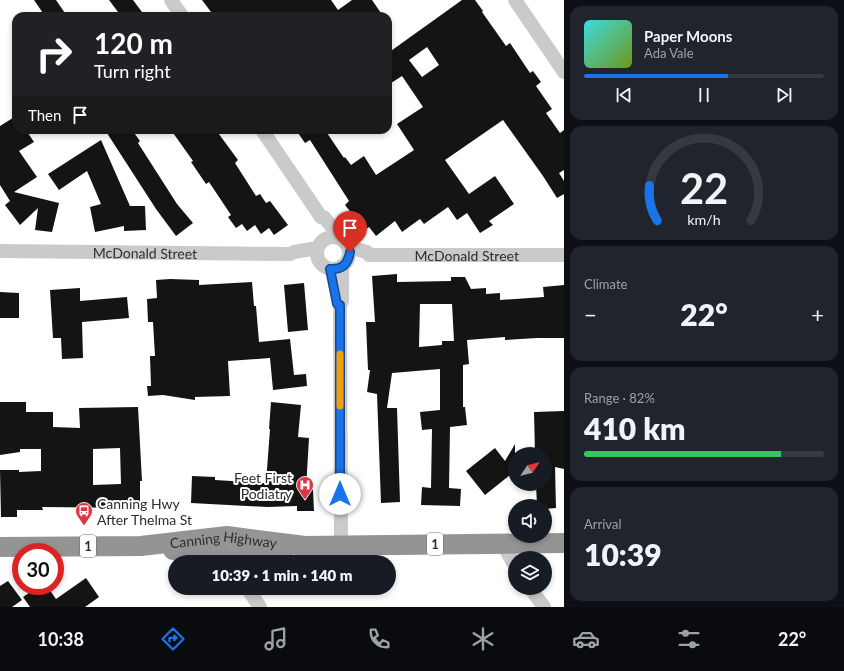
<!DOCTYPE html>
<meta charset="utf-8">
<style>
body{margin:0;font-family:Lato,sans-serif;background:#20242c;color:#f1f3f6;height:100vh;display:flex;flex-direction:column;font-size:15px;white-space:nowrap}
*{box-sizing:border-box;margin:0}
p{font-size:13px;color:#9ea1a6}
.icon{flex:none;width:22px;height:22px;fill:none;stroke:currentColor;stroke-width:2;stroke-linecap:round;stroke-linejoin:round}
.map{position:relative;flex:1;overflow:hidden}
.side{display:flex;flex-direction:column;gap:6px;padding:6px;background:#0d0f14;width:280px}
.side>*{flex:none}
.guide{position:absolute;left:12px;top:12px;width:380px;height:122px;border-radius:12px;box-shadow:0 2px 6px #0003;background:#202124;color:#fff;overflow:hidden}
.needle{width:26px;rotate:55deg}
.fabs{position:absolute;left:508px;top:447px;display:grid;gap:8px}
.fabs a{display:grid;place-items:center;width:44px;height:44px;border-radius:50%;background:#171b24;box-shadow:0 2px 6px #0003;font-size:20px}
.speed{position:absolute;left:12px;top:543px;display:flex;gap:8px;font-size:20px;font-weight:700;text-align:center}
.speed>*{display:grid;place-content:center;width:52px;height:52px;border-radius:50%;background:#171b24;box-shadow:0 2px 6px #0003;line-height:1}
.speed .limit{border:6px solid #d22;background:#fff;color:#111}
.pin{position:absolute;display:grid;place-items:center;width:34px;height:34px;color:#fff;margin:-41px -17px;border-radius:50% 50% 50% 0;rotate:-45deg;box-shadow:0 0 4px #0007}
.pin .icon{rotate:45deg}
.me{position:absolute;width:44px;margin:-22px;rotate:0deg;stroke-linejoin:round;filter:drop-shadow(0 0 3px #0008)}
.turn{display:flex;align-items:center;gap:14px;height:84px;padding:0 16px;font-size:18px}
.turn .icon{width:52px;height:52px;stroke-width:2.5}
.turn b{display:block;font-size:28px;line-height:34px}
.then{display:flex;align-items:center;height:38px;padding:0 16px;background:#0003;gap:8px;font-size:15px}
.big{font-size:30px;font-weight:800;line-height:1.1}
.side .tile{flex:1;display:flex;flex-direction:column;justify-content:center;gap:6px;min-width:0;padding:0 14px;border-radius:12px;background:#20242c}
.side .dial{align-items:center;gap:0}
.dial svg{height:104px;overflow:visible;fill:none;stroke:#363941;stroke-width:7;stroke-linecap:round;text-anchor:middle}
.dial text{fill:#f1f3f6;stroke:none}
.song{display:flex;align-items:center;gap:12px}
.cover{width:48px;height:48px;border-radius:6px;background:linear-gradient(135deg,hsl(180 70% 55%),hsl(80 70% 35%))}
.played{height:4px;border-radius:2px;background:linear-gradient(90deg,#1a73e8 60%,#363941 60%)}
.keys{display:flex;justify-content:space-around;direction:ltr}
.heat{display:flex;justify-content:space-between;align-items:center;font-size:22px;direction:ltr}
.charge{height:6px;border-radius:3px;background:linear-gradient(90deg,#34c759 82%,#363941 0)}
.trip{position:absolute;left:168px;top:555px;width:228px;height:40px;border-radius:20px;background:#171b24;box-shadow:0 2px 6px #0003;font-weight:800;line-height:40px;text-align:center}
.tabs{display:flex;height:64px;justify-content:space-around;align-items:center;background:#090b0e;color:#9ea1a6}
.tabs .icon{width:28px;height:28px}
.tabs .on{color:#1a73e8}
.tabs b{font-size:18px;color:#f1f3f6}
main{display:flex;flex:1;min-height:0}
.map>svg:first-child{display:block}
.building{fill:#141414;fill-rule:evenodd}
.lines{fill:none;stroke-linecap:round;stroke-linejoin:round}
.minor{stroke:#cacaca;stroke-width:14}
.highway{stroke:#949494;stroke-width:20}
.route-casing{stroke:#114b97;stroke-width:10}
.route{stroke:#1a73e8;stroke-width:7}
.slow{stroke:#f59e0b;stroke-width:7}
.labels{text-anchor:middle;dominant-baseline:central;stroke-width:4;stroke-linejoin:round;paint-order:stroke}
.shield{fill:#fff;stroke:#6c6c6c;stroke-width:1}
.shield-label{font-size:13px;font-weight:bold;fill:#2d2d2d}
.street-label{font-size:14px;fill:#2d2d2d;stroke:#fff}
.poi-label{font-size:14px;fill:#2d2d2d;stroke:#fff;text-anchor:end}
</style>
<main>
<div class="map">
<svg width="564" height="607" viewBox="0 0 564 607">
<rect width="100%" height="100%" fill="#fff"/>
<g class="building">
<path d="M 34,0 L 56,0 L 67,16 L 45,16 Z"/>
<path d="M 109,0 L 133,0 L 145,16 L 121,16 Z"/>
<path d="M 202,0 L 331,0 L 338,10 L 352,0 L 372,0 L 383,16 L 214,16 Z"/>
<path d="M 462,0 L 475,0 L 483,11 L 482,12 L 506,46 L 510,43 L 530,73 L 533,71 L 541,82 L 536,86 L 552,109 L 546,113 L 560,133 L 564,130 L 564,170 L 559,173 L 564,181 L 564,194 L 557,198 L 543,176 L 503,120 L 445,160 L 469,194 L 495,176 L 514,204 L 489,221 L 493,225 L 480,233 L 467,213 L 457,220 L 448,207 L 424,224 L 420,219 L 402,232 L 395,221 L 376,236 L 369,227 L 365,230 L 345,205 L 349,201 L 310,140 L 305,143 L 296,130 L 325,130 L 344,158 L 345,157 L 351,165 L 364,156 L 376,175 L 414,150 L 397,124 L 423,107 L 402,76 L 388,85 L 388,53 ZM 427,47 L 439,65 L 422,77 L 409,60 Z"/>
<path d="M 16,116 L 16,130 L 26,130 L 34,142 L 19,151 L 37,177 L 14,192 L 59,203 L 52,232 L 35,230 L 38,208 L 20,225 L 5,205 L 10,201 L 0,185 L 0,126 Z"/>
<path d="M 105,130 L 132,130 L 140,141 L 138,143 L 177,204 L 193,223 L 176,236 L 156,209 Z"/>
<path d="M 171,130 L 216,130 L 238,160 L 235,163 L 256,196 L 260,194 L 266,203 L 270,201 L 288,225 L 274,235 L 269,228 L 261,234 L 255,225 L 247,231 L 242,224 L 236,228 L 228,217 L 231,215 L 209,182 L 206,184 L 191,162 L 193,161 Z"/>
<path d="M 101,140 L 130,206 L 145,206 L 146,230 L 124,231 L 124,226 L 95,232 L 90,207 L 101,204 L 87,171 L 59,190 L 48,174 Z"/>
<path d="M 397,274 L 397,282 L 451,281 L 451,277 L 465,277 L 471,289 L 486,288 L 486,294 L 500,293 L 500,300 L 544,297 L 543,287 L 564,285 L 564,338 L 537,338 L 505,340 L 505,337 L 467,340 L 469,364 L 463,365 L 463,407 L 465,407 L 467,425 L 450,427 L 449,488 L 461,489 L 460,506 L 421,505 L 422,487 L 431,488 L 432,429 L 422,430 L 420,412 L 440,410 L 440,369 L 392,373 L 387,408 L 397,408 L 400,502 L 381,503 L 377,394 L 367,392 L 370,370 L 368,370 L 366,322 L 375,322 L 372,276 ZM 420,304 L 452,304 L 454,341 L 442,341 L 442,345 L 419,347 Z"/>
<path d="M 170,279 L 199,280 L 199,285 L 252,282 L 254,306 L 256,306 L 259,342 L 290,339 L 294,375 L 306,374 L 307,386 L 273,390 L 270,358 L 228,361 L 230,396 L 195,397 L 195,400 L 163,395 L 148,396 L 147,386 L 151,386 L 150,356 L 155,356 L 153,322 L 148,322 L 147,299 L 157,298 L 156,280 Z"/>
<path d="M 304,283 L 308,330 L 288,332 L 284,285 Z"/>
<path d="M 80,288 L 80,301 L 127,297 L 129,318 L 82,322 L 83,358 L 62,359 L 61,338 L 53,338 L 50,290 Z"/>
<path d="M 0,292 L 19,293 L 19,318 L 0,318 Z"/>
<path d="M 0,402 L 26,402 L 26,412 L 53,412 L 53,427 L 80,428 L 79,408 L 138,407 L 142,481 L 140,481 L 140,508 L 42,507 L 43,510 L 17,510 L 17,517 L 1,517 L 0,470 L 19,470 L 19,472 L 41,471 L 41,449 L 20,449 L 20,452 L 0,455 ZM 120,448 L 121,484 L 93,485 L 93,449 Z"/>
<path d="M 271,402 L 301,405 L 298,437 L 309,438 L 306,489 L 313,489 L 314,511 L 297,511 L 297,506 L 267,507 L 191,503 L 192,476 L 215,477 L 215,480 L 266,483 L 270,429 L 269,429 Z"/>
<path d="M 564,411 L 564,469 L 555,467 L 556,508 L 545,509 L 545,506 L 537,506 L 536,484 L 545,484 L 545,454 L 535,454 L 534,412 Z"/>
<path d="M 515,444 L 515,471 L 485,495 L 466,471 L 495,448 L 505,461 Z"/>
<path d="M 86,578 L 99,597 L 85,607 L 30,607 L 23,597 L 39,586 L 47,586 L 56,599 Z"/>
<path d="M 8,581 L 22,600 L 12,607 L 0,607 L 0,586 Z"/>
</g>
<g class="lines">
<g class="minor">
<path d="M 171,0 L 182,16"/>
<path d="M 515,0 L 564,72"/>
<path d="M 262,130 L 321,217 L 324,217 L 341,239"/>
<circle cx="333" cy="253" r="16"/>
<path id="s1" d="M 348,247 L 367,252 L 369,255 L 564,255"/>
<path id="s2" d="M 0,251 L 290,254 L 294,252 L 317,248"/>
<path d="M 502,543 L 515,566"/>
<path d="M 341,545 L 340,305 L 342,301 L 342,267"/>
<path d="M 247,588 L 260,607"/>
<path d="M 530,588 L 544,607"/>
</g>
<g class="highway">
<path id="s3" d="M 0,547 L 141,546 L 227,536 L 305,546 L 564,543"/>
<path d="M 173,550 L 235,557 L 284,549"/>
</g>
</g>
<g class="lines">
<defs>
<path id="route" d="M 340,494 L 340,305 L 337,304 L 330,269 C 342,270 348,264 350,252"/>
</defs>
<use href="#route" class="route-casing"/>
<use href="#route" class="route"/>
<path class="slow" d="M 340,354 L 340,406"/>
</g>
<defs>
<symbol id="hospital-pin" viewBox="-11 -11 22 30"><path d="M0 17L-7.5 6A9.5 9.5 0 1 1 7.5 6Z" fill="#db3745" stroke="#fff"/><path d="M-5-5h3v3.5h4V-5h3V5h-3V1.5h-4V5h-3Z" fill="#fff"/></symbol>
<symbol id="bus-pin" viewBox="-11 -11 22 30"><path d="M0 17L-7.5 6A9.5 9.5 0 1 1 7.5 6Z" fill="#db3745" stroke="#fff"/><path d="M-5-6H5V4H4V6H2V4H-2V6H-4V4H-5ZM-3.5-4V0h7V-4ZM-3.5 1.2v1.5H-2V1.2ZM2 1.2v1.5H3.5V1.2Z" fill="#fff"/></symbol>
</defs>
<g fill-rule="evenodd">
<use href="#hospital-pin" x="295" y="475" width="20" height="27"/>
<use href="#bus-pin" x="74" y="501" width="20" height="27"/>
</g>
<g class="labels">
<g class="shield">
<rect x="427" y="533" width="16" height="22" rx="3"/>
<rect x="80" y="535" width="16" height="22" rx="3"/>
</g>
<g class="shield-label">
<text x="435" y="544">1</text>
<text x="88" y="546">1</text>
</g>
<g class="street-label">
<text stroke="none"><textPath href="#s2" startOffset="145">McDonald Street</textPath></text>
<text stroke="none"><textPath href="#s1" startOffset="121">McDonald Street</textPath></text>
<text stroke="none"><textPath href="#s3" startOffset="224">Canning Highway</textPath></text>
</g>
<g class="poi-label">
<text x="292" y="477">Feet First<tspan x="292" dy="16">Podiatry</tspan></text>
<text x="97" y="503" text-anchor="start">Canning Hwy<tspan x="97" dy="16">After Thelma St</tspan></text>
</g>
</g>
</svg>
<div class="fabs">
<a><svg class="needle" viewBox="-14 -14 28 28"><path d="M0-13l5 13h-10z" fill="#e53935"/><path d="M0 13l5-13h-10z" fill="#9ea1a6"/></svg></a>
<a><svg class="icon" aria-label="sound" viewBox="0 0 24 24"><path d="M4 9h4l5-4v14l-5-4H4zM17 9q2 3 0 6"/></svg></a>
<a><svg class="icon" aria-label="layers" viewBox="0 0 24 24"><path d="M12 4l9 5-9 5-9-5zM3 14l9 5 9-5"/></svg></a>
</div>
<div class="speed"><div class="limit">30</div></div>
<div class="pin" style="left:350px;top:252px;background:#d93025"><svg class="icon" aria-label="arrive" viewBox="0 0 24 24"><path d="M6 21V4h12l-3 4 3 4H6"/></svg></div>
<svg class="me" style="left:340px;top:494px" viewBox="-20 -20 40 40"><circle r="19" fill="#fff"/><path d="M0-13L10 11 0 6-10 11z" fill="#1a73e8"/></svg>
<div class="trip">10:39 · 1 min · 140 m</div>
<div class="guide">
<div class="turn"><svg class="icon" aria-label="right" viewBox="0 0 24 24"><path d="M7 20v-9h11M14 6l5 5-5 5"/></svg><div><b>120 m</b>Turn right</div></div>
<div class="then">Then<svg class="icon" aria-label="arrive" viewBox="0 0 24 24"><path d="M6 21V4h12l-3 4 3 4H6"/></svg></div>
</div>
</div>
<section class="side">
<div class="tile">
<div class="song"><i class="cover"></i><div><b>Paper Moons</b><p>Ada Vale</p></div></div>
<div class="played"></div>
<div class="keys"><svg class="icon" aria-label="previous" viewBox="0 0 24 24"><path d="M18 5L8 12l10 7zM5 5v14"/></svg><svg class="icon" aria-label="pause" viewBox="0 0 24 24"><path d="M8 5v14M16 5v14"/></svg><svg class="icon" aria-label="next" viewBox="0 0 24 24"><path d="M6 5l10 7-10 7zM19 5v14"/></svg></div>
</div>
<div class="tile dial"><svg viewBox="0 0 100 80">
<path d="M14 69A42 42 0 1 1 86 69"/>
<path d="M14 69A42 42 0 0 1 8 42" stroke="#1a73e8"/>
<text x="50" y="56" font-size="32" font-weight="700">22</text>
<text x="50" y="72" font-size="11">km/h</text>
</svg></div>
<div class="tile"><p>Climate</p>
<div class="heat"><a>−</a><b class="big">22°</b><a>+</a></div>
</div>
<div class="tile"><p>Range · 82%</p><b class="big">410 km</b><div class="charge"></div></div>
<div class="tile"><p>Arrival</p><b class="big">10:39</b></div>
</section>
</main>
<nav class="tabs">
<b>10:38</b>
<svg class="icon on" aria-label="directions" viewBox="0 0 24 24"><path d="M12 3l9 9-9 9-9-9zM9 14v-3h6M13 9l2 2-2 2"/></svg>
<svg class="icon" aria-label="music" viewBox="0 0 24 24"><path d="M9 18V5l10-2v13"/><circle cx="6" cy="18" r="3"/><circle cx="16" cy="16" r="3"/></svg>
<svg class="icon" aria-label="phone" viewBox="0 0 24 24"><path d="M5 4h4l2 5-3 2q2 4 5 5l2-3 5 2v4C11 20 4 13 5 4z"/></svg>
<svg class="icon" aria-label="climate" viewBox="0 0 24 24"><path d="M12 3v18M4 7l16 10M4 17L20 7"/></svg>
<svg class="icon" aria-label="car" viewBox="0 0 24 24"><path d="M5 17H2v-5l4-1 3-4h7l3 4 3 1v5h-3M9 17h6M6 11h13"/><circle cx="7" cy="17" r="2"/><circle cx="17" cy="17" r="2"/></svg>
<svg class="icon" aria-label="filters" viewBox="0 0 24 24"><path d="M4 7h16M4 17h16"/><circle cx="9" cy="7" r="2"/><circle cx="15" cy="17" r="2"/></svg>
<b>22°</b>
</nav>
